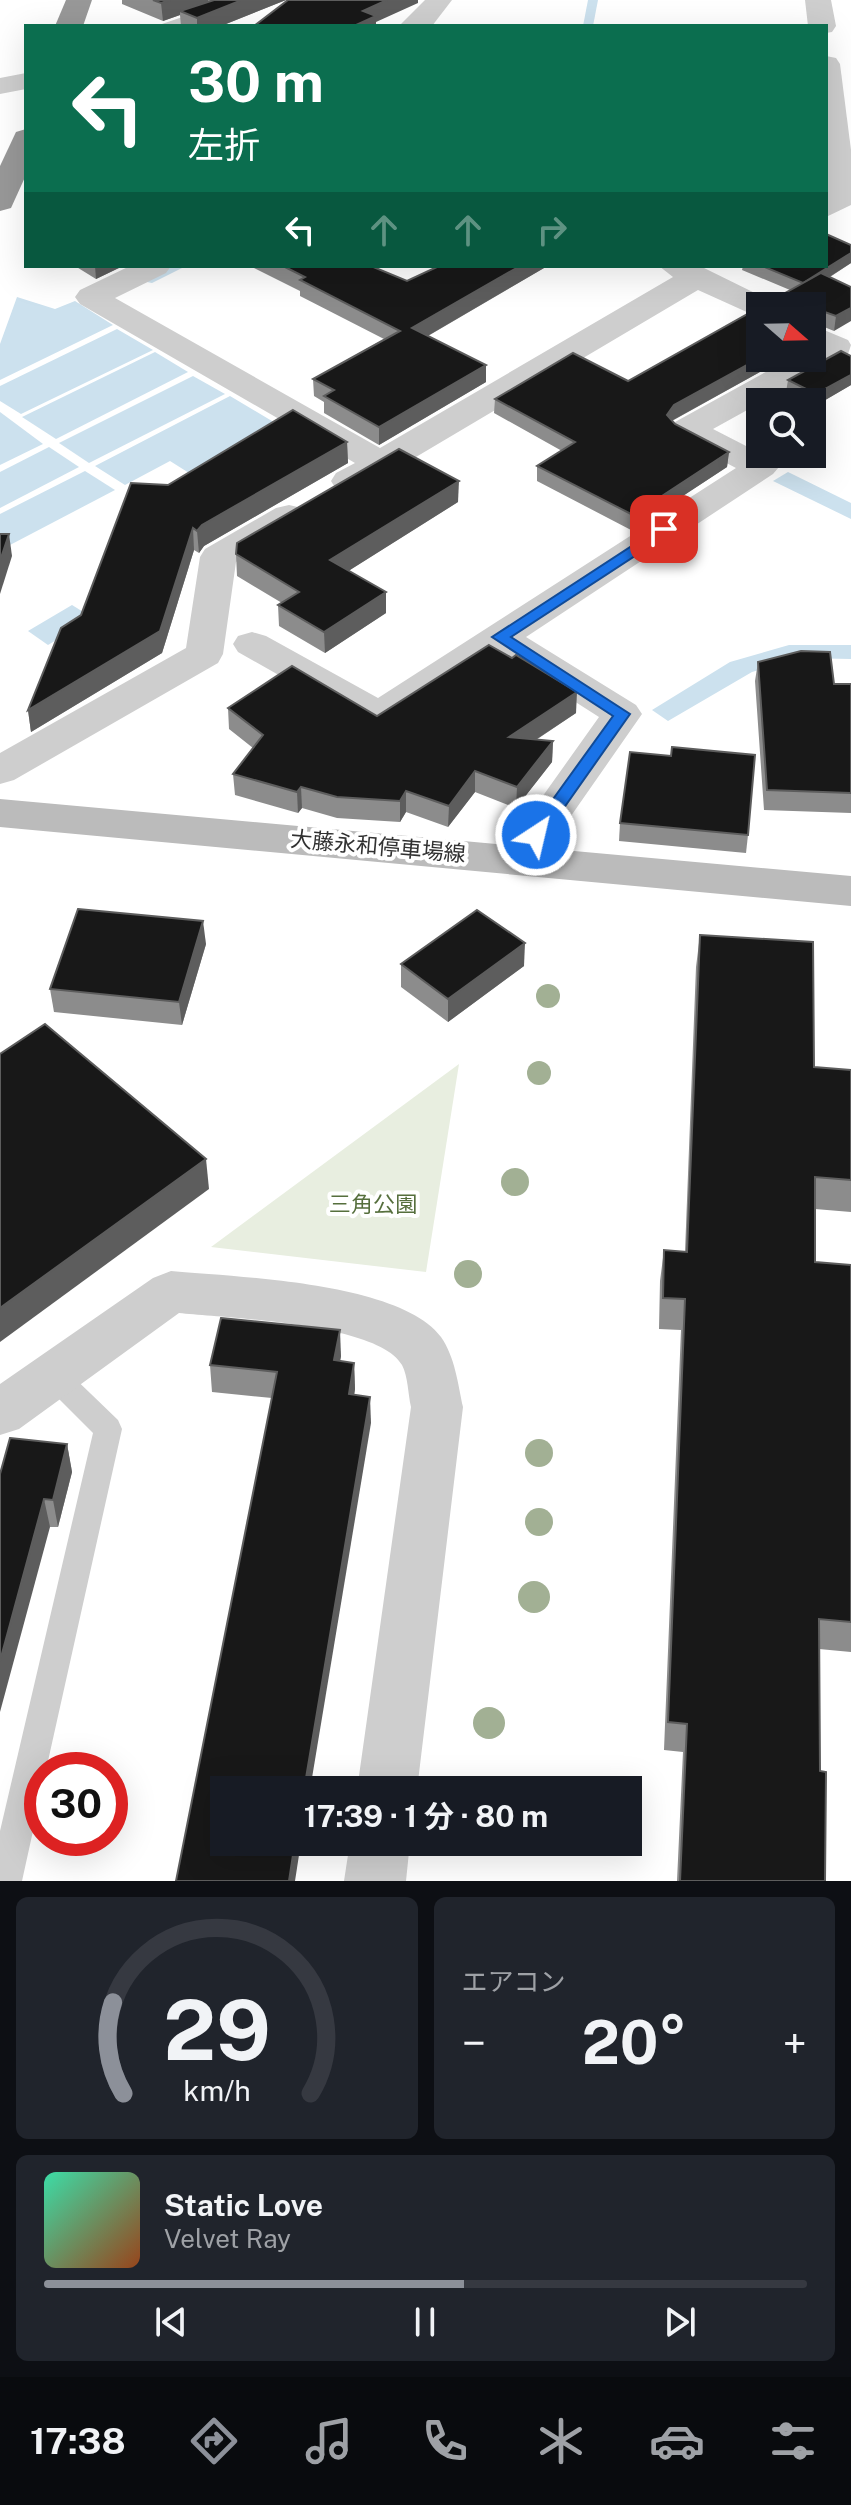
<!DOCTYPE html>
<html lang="ja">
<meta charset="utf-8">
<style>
body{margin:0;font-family:"Public Sans","Noto Sans JP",sans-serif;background:#20242c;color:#f1f3f6;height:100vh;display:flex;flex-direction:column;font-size:30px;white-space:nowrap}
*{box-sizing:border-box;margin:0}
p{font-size:26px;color:#9ea1a6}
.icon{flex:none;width:44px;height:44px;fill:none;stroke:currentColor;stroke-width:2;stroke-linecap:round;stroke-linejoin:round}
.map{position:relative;height:1881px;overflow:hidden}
.details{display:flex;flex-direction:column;gap:16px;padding:16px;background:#0d0f14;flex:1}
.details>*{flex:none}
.guide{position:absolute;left:24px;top:24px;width:804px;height:244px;border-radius:0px;box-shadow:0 8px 32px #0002;background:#0b6e4f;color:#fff;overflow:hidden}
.needle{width:52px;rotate:110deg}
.fabs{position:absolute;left:746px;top:292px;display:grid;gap:16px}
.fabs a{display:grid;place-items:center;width:80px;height:80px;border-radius:0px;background:#171b24;box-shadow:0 8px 32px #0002;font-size:40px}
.speed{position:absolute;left:24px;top:1752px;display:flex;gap:16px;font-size:40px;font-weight:700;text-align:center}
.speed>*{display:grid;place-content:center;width:104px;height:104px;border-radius:50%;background:#171b24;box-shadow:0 8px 32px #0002;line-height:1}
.speed .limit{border:12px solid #d22;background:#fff;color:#111}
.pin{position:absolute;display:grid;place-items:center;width:68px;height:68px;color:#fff;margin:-34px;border-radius:16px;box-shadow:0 4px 12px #0006}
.me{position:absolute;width:88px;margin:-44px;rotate:35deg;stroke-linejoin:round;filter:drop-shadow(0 0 6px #0008)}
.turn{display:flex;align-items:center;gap:28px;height:168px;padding:0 32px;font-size:36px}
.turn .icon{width:104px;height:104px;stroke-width:2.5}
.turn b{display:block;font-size:56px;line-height:68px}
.lanes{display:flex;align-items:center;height:76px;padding:0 32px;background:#0003;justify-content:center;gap:40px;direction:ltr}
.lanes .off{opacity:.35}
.big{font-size:60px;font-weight:700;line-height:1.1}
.details .card{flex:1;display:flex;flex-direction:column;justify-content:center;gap:12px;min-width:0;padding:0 28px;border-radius:12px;background:#20242c}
.details .dial{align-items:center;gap:0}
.dial svg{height:208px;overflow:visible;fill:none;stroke:#363941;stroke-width:7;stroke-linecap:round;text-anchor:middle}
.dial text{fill:#f1f3f6;stroke:none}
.song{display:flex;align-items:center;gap:24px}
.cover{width:96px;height:96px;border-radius:12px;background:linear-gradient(135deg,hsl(160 70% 55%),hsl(20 70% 35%))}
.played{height:8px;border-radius:4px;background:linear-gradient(90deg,#8c9099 55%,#363941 55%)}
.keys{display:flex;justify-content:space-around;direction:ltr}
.heat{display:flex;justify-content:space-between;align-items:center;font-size:44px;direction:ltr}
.details .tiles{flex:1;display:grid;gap:16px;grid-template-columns:1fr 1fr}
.card:last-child{grid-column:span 2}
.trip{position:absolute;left:210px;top:1776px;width:432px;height:80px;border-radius:0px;background:#171b24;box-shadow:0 8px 32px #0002;font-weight:700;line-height:80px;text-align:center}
.menu{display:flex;height:128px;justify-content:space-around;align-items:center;background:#090b0e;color:#9ea1a6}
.menu .icon{width:56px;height:56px}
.menu .current{color:#8c9099}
.menu b{font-size:36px;color:#f1f3f6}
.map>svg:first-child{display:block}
.green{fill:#e8eee0}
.water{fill:#cce1ee}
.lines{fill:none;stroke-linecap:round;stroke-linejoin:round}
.stream{fill:#cce1ee;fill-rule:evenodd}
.lane{fill:#cecece;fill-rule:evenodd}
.street{fill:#cecece;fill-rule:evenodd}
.secondary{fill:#bbb;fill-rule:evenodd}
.highway{fill:#989898;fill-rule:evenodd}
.tree{fill:#a2b094}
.wall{fill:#8c8c8c}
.shaded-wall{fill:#5d5d5d}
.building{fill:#181818;stroke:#5d5d5d;stroke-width:2}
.route{fill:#1a73e8;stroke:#114b97;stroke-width:2}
.labels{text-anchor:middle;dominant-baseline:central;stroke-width:8;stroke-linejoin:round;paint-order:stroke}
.street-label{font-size:22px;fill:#313131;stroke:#fff}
.park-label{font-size:22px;fill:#566f3d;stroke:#fff}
</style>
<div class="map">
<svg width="851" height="1881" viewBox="0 0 851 1881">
<rect width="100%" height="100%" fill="#fff"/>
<path class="green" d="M 459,1064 L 426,1272 L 211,1247 Z"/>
<g class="water">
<path d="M 17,297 L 55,309 L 75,301 L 113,325 L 0,380 L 0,344 Z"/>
<path d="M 117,329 L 153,350 L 21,414 L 0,401 L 0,386 Z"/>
<path d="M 155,352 L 188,372 L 56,439 L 22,417 Z"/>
<path d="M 193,376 L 225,394 L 89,463 L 59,443 Z"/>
<path d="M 230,396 L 287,430 L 197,478 L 170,461 L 125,485 L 95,466 Z"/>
<path d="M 0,412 L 43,444 L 0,465 Z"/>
<path d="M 49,447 L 79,467 L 0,508 L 0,472 Z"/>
<path d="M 85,471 L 115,490 L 10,545 L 0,539 L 0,514 Z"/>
<path d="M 788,472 L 851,503 L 851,519 L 773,481 Z"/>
<path d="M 72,605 L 93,618 L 48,645 L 28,631 Z"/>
<path d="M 789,645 L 851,645 L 851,659 L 800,658 L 752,672 L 668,721 L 652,710 L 730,662 Z"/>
</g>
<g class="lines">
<g class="stream">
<path d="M 588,0 L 598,0 L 593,26 L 583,26 Z"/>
<path d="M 171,266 L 186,266 L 152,283 L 142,281 Z"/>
</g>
<g class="lane">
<path d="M 209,8 L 216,12 L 214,15 L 178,26 L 156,26 Z"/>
<path d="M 53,1363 L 63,1367 L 118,1420 L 122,1429 L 46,1770 L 42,1770 L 42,1790 L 22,1881 L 0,1881 L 0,1831 L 93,1433 L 43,1383 L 39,1375 L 43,1367 Z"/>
</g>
<g class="street">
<path d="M 425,0 L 452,0 L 432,26 L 399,26 Z"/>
<path d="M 805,0 L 831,0 L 836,26 L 832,32 L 826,33 L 826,26 L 808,26 Z"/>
<path d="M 826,56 L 836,58 L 840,64 L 851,150 L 851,205 L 826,217 Z"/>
<path d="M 26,73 L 26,89 L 0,94 L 0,78 Z"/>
<path d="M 130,266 L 171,266 L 166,273 L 115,298 L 380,448 L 673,277 L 659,266 L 700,266 L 771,301 L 775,306 L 760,306 L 760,318 L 698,290 L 362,489 L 349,492 L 336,489 L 331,481 L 336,473 L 355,463 L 80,304 L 75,297 L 80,290 Z"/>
<path d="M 812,325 L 848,340 L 851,345 L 848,354 L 713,429 L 773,460 L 779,467 L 773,474 L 526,637 L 636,705 L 642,714 L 534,869 L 519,874 L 504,869 L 498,859 L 599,717 L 500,654 L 393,724 L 379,728 L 365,724 L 238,652 L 233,644 L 238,636 L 252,632 L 266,636 L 378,698 L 736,468 L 675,436 L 670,429 L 675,422 L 791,358 L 812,358 Z"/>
<path d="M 289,505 L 302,508 L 307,516 L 302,524 L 236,562 L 223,654 L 218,663 L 14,780 L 0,784 L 0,753 L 186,648 L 200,557 L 205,549 L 276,508 Z"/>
<path d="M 171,1271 C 236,1277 400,1282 441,1337 C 455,1357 458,1384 463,1407 L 417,1790 L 357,1790 L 411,1407 C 408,1394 408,1376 402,1365 C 378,1323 226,1318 179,1313 L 19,1429 L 0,1435 L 0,1384 L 153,1278 Z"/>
<path d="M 350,1842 L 410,1842 L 406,1881 L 344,1881 Z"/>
</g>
<path class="secondary" d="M 0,799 L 851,876 L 851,906 L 0,827 Z"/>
<g class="highway">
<path d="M 66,0 L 92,0 L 83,26 L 55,26 Z"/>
<path d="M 26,129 L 26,175 L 11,208 L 0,211 L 0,166 L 16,132 Z"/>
</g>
</g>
<g class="tree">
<circle cx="548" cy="996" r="12"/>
<circle cx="539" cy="1073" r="12"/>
<circle cx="515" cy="1182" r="14"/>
<circle cx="468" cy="1274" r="14"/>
<circle cx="539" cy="1453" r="14"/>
<circle cx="539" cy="1522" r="14"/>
<circle cx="534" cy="1597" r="16"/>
<circle cx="489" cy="1723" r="16"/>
</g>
<g class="wall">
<path d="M 122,0 L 286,0 L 221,26 L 181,26 L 180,15 L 163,21 L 122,4 Z"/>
<path d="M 851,245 L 851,263 L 830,277 L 851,287 L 834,331 L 812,322 L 790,290 L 742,270 L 743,266 L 826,266 Z"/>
<path d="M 75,266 L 123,266 L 96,279 Z"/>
<path d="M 250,266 L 371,266 L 407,281 L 439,266 L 544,266 L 544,268 L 428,336 L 486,382 L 379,445 L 324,413 L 324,402 L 314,396 L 313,379 L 384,339 L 300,296 L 300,291 Z"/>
<path d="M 851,356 L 851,385 L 815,406 L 812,405 L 812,402 L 807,402 L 786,392 L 788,380 Z"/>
<path d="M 760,358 L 785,358 L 672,421 L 675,424 L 729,452 L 727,467 L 631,530 L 537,481 L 537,466 L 562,451 L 494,413 L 495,399 L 628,381 Z"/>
<path d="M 347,442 L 348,463 L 204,546 L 199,553 L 194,550 L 162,653 L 31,732 L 28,710 L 81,615 L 168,485 Z"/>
<path d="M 458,502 L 348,571 L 386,592 L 386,613 L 325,653 L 279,626 L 278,605 L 282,603 L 237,576 L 236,554 Z"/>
<path d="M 758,662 L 834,684 L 851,684 L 851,813 L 764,810 L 755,681 Z"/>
<path d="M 228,708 L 377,716 L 576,713 L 536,740 L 553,741 L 552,762 L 516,808 L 475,792 L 448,827 L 406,812 L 400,822 L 337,818 L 302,808 L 298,813 L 235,795 L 233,774 L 253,748 L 229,729 Z"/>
<path d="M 620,823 L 748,835 L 746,853 L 619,841 Z"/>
<path d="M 700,935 L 814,1067 L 851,1070 L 851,1212 L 815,1209 L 815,1262 L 851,1265 L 851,1652 L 819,1649 L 820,1771 L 825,1881 L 677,1881 L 683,1752 L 664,1750 L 681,1330 L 659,1329 L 660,1281 L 664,1250 L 685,1252 L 696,967 Z"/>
<path d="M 206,944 L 182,1025 L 54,1012 L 50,989 Z"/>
<path d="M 401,964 L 524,966 L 448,1022 L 401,987 Z"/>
<path d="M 341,1356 L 340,1361 L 354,1363 L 355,1389 L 354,1395 L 371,1423 L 272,1398 L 212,1392 L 210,1365 Z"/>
<path d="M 67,1444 L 72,1472 L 58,1527 L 50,1527 L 0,1474 Z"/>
</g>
<g class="shaded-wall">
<path d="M 170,0 L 208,0 L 208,5 L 180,11 L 180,15 L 163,21 L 161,3 Z"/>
<path d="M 242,0 L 286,0 L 221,26 L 197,26 L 197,18 Z"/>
<path d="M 387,0 L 418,0 L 418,3 L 376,22 L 376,26 L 354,26 L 363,11 Z"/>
<path d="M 851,253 L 851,263 L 801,295 L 803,283 Z"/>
<path d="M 95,266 L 123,266 L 96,279 Z"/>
<path d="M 520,266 L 544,266 L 544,268 L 412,345 L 412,328 Z"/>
<path d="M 851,308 L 851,321 L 834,331 L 836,316 Z"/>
<path d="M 760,358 L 785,358 L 673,420 L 666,430 L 667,415 L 674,405 Z"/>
<path d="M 486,365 L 486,382 L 379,445 L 379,427 Z"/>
<path d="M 851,375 L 851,385 L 815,406 L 816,394 Z"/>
<path d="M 347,442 L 348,463 L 204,546 L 199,553 L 197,531 L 202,525 Z"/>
<path d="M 729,452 L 727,467 L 631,530 L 633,515 Z"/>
<path d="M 459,481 L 458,502 L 331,582 L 330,560 Z"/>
<path d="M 193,528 L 194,550 L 162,653 L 31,732 L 28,710 Z"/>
<path d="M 9,534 L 12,556 L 0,594 L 0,561 Z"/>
<path d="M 386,592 L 386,613 L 325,653 L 324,632 Z"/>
<path d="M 577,692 L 576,713 L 508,758 L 509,737 Z"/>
<path d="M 553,741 L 552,762 L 516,808 L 517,787 Z"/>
<path d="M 475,771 L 475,792 L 448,827 L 449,806 Z"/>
<path d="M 301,787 L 302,808 L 298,813 L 297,792 Z"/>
<path d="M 406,791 L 406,812 L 400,822 L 400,801 Z"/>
<path d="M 203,921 L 206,944 L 182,1025 L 179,1002 Z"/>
<path d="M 525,943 L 524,966 L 448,1022 L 448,999 Z"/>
<path d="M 206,1159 L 209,1189 L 0,1342 L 0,1308 Z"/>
<path d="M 340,1330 L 341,1356 L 335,1387 L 334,1360 Z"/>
<path d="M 354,1363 L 355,1389 L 350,1421 L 349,1394 Z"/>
<path d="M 370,1397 L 371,1423 L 310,1790 L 304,1790 Z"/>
<path d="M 67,1444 L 72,1472 L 58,1527 L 53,1500 Z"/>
<path d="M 44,1499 L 50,1527 L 0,1712 L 0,1661 Z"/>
<path d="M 295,1842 L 301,1842 L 295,1881 L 289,1881 Z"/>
</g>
<g class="building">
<path d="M 153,0 L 170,0 L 161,3 Z"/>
<path d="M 214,0 L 242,0 L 197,18 L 180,11 Z"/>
<path d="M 288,0 L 387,0 L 363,11 L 376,16 L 354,26 L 254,26 Z"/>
<path d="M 826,234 L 851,245 L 851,253 L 803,283 L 762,266 L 826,266 Z"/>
<path d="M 283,266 L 371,266 L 407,281 L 439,266 L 520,266 L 412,328 L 486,365 L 379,427 L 324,396 L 334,390 L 313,379 L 400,331 L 300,280 L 305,277 Z"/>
<path d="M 821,273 L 851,287 L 851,308 L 836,316 L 813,308 L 812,324 L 812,306 L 762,306 Z"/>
<path d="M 760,307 L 760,358 L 674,405 L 667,415 L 675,424 L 729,452 L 633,515 L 537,466 L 575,442 L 495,399 L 573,353 L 628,381 Z"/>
<path d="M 841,351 L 851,356 L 851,375 L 816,394 L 788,380 Z"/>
<path d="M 293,410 L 347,442 L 202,525 L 197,531 L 193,528 L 160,631 L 28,710 L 61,628 L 81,615 L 131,483 L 168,485 Z"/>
<path d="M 399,449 L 459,481 L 330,560 L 386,592 L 324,632 L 278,605 L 299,592 L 236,554 L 237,543 Z"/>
<path d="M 0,534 L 9,534 L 0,561 Z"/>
<path d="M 489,645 L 512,658 L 516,655 L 577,692 L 509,737 L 553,741 L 517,787 L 475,771 L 449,806 L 406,791 L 400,801 L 337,797 L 301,787 L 297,792 L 233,774 L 263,735 L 228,708 L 292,666 L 377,716 Z"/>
<path d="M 801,651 L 830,652 L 834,684 L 851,684 L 851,793 L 767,790 L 758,662 Z"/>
<path d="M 672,747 L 755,755 L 748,835 L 620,823 L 630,752 L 671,756 Z"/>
<path d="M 78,909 L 203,921 L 179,1002 L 50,989 Z"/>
<path d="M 477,910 L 525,943 L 448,999 L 401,964 Z"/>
<path d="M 700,935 L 813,942 L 814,1067 L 851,1070 L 851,1180 L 815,1177 L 815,1262 L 851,1265 L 851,1622 L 819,1619 L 820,1771 L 826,1772 L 825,1881 L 680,1881 L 687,1724 L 668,1722 L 685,1299 L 663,1298 L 664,1250 L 687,1252 Z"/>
<path d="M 45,1024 L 206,1159 L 0,1308 L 0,1054 Z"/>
<path d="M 221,1318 L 340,1330 L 334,1360 L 354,1363 L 349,1394 L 370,1397 L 304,1790 L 224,1790 L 224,1842 L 295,1842 L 289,1881 L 176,1881 L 277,1372 L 210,1365 Z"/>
<path d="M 10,1438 L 67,1444 L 53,1500 L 44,1499 L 0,1661 L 0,1474 Z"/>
</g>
<path class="route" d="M 664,525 L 672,529 L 670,533 L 511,637 L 630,714 L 542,839 L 530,839 L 527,835 L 530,831 L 613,716 L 492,637 Z"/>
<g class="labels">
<g class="street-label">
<text transform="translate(378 846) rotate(5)">大藤永和停車場線</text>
</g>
<g class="park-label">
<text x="373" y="1204">三角公園</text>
</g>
</g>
</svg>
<div class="fabs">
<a><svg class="needle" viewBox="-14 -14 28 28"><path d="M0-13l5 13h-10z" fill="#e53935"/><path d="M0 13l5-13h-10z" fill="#9ea1a6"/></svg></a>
<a><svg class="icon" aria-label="search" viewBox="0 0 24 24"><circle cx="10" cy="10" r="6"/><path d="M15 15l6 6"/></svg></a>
</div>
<div class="speed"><div class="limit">30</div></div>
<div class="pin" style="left:664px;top:529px;background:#d93025"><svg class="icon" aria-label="arrive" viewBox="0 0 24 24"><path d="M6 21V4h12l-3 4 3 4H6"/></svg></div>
<svg class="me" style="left:536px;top:835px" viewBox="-20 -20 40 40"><circle r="17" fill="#1a73e8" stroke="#fff" stroke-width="3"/><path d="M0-11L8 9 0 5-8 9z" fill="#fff"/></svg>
<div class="trip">17:39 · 1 分 · 80 m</div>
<div class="guide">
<div class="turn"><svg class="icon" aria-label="left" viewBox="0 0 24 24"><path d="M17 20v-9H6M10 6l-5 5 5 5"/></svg><div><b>30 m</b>左折</div></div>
<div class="lanes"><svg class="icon" aria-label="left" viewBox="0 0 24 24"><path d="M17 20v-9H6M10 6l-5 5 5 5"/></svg><svg class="icon off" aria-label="ahead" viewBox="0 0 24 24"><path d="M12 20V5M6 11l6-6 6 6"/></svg><svg class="icon off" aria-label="ahead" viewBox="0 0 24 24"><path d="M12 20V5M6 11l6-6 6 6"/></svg><svg class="icon off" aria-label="right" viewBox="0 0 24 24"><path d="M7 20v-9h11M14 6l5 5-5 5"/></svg></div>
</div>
</div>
<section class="details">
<div class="tiles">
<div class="card dial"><svg viewBox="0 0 100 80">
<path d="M14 69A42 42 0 1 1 86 69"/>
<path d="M14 69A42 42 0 0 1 10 34" stroke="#8c9099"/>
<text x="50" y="56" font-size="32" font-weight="700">29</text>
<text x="50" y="72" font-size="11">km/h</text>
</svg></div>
<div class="card"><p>エアコン</p>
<div class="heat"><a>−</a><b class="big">20°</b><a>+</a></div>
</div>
<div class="card">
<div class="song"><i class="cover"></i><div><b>Static Love</b><p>Velvet Ray</p></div></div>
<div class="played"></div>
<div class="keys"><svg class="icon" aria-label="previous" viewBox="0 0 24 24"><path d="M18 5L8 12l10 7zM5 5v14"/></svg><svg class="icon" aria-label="pause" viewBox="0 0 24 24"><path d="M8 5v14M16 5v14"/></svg><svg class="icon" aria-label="next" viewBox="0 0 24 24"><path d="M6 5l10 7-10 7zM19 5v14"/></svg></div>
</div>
</div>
</section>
<nav class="menu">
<b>17:38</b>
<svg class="icon current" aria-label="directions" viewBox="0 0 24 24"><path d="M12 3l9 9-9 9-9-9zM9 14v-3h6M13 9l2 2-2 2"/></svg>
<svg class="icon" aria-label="music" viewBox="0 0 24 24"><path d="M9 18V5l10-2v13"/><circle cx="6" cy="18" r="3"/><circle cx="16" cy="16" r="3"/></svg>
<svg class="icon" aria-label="phone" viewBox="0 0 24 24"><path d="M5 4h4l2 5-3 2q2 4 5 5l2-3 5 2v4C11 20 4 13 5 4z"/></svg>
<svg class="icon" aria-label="climate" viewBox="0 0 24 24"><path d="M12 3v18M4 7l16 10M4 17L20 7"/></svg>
<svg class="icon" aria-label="car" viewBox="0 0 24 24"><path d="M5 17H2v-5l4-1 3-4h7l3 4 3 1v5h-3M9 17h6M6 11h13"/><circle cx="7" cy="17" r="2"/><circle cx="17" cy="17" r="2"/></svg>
<svg class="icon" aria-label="filters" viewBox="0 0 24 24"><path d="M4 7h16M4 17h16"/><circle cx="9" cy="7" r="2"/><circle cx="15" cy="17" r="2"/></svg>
</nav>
